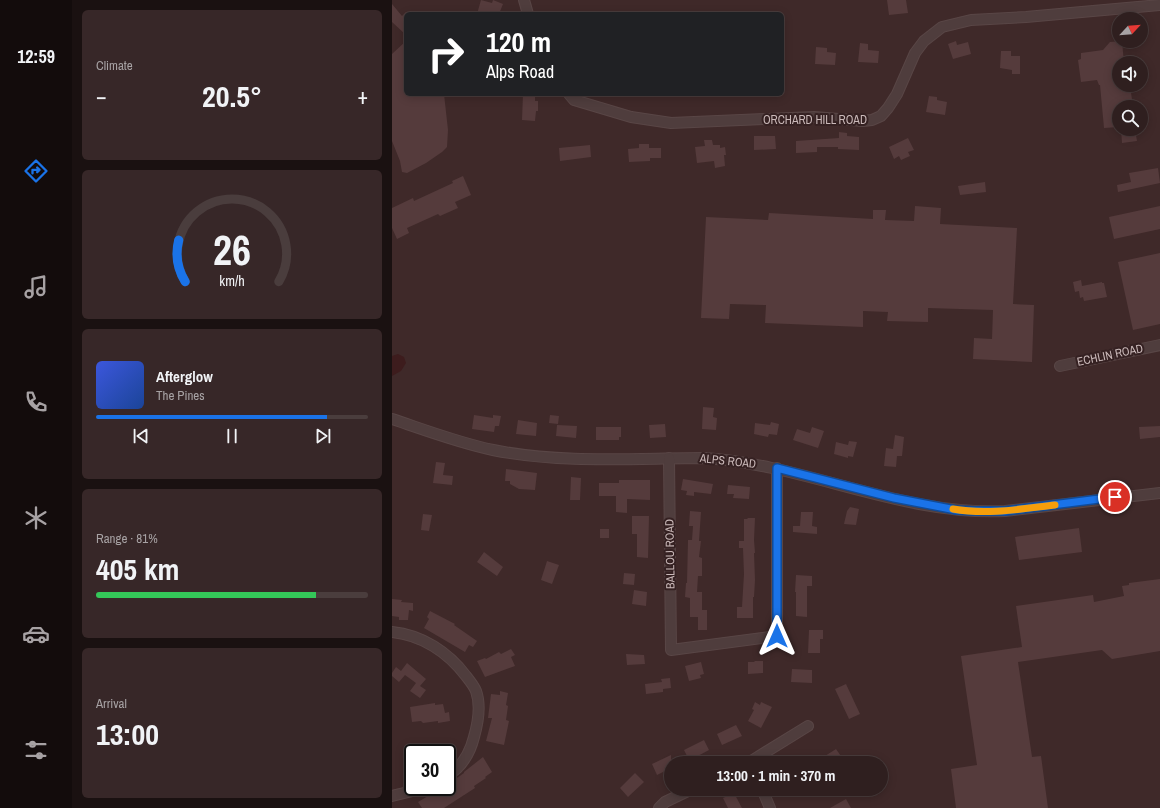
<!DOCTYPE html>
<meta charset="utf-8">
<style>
body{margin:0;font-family:"Archivo Narrow",sans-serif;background:#372728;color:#f1f3f6;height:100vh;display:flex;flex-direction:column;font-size:15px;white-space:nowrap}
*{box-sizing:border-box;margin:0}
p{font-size:13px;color:#a7a2a4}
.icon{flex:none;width:22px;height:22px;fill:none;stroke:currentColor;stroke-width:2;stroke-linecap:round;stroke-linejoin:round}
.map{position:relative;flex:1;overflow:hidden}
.drawer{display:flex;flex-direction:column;gap:10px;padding:10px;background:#1a1111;width:320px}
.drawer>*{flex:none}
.top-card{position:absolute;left:12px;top:12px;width:380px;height:84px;border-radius:6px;box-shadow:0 2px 10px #0003,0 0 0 1px #4a3d3d;background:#202124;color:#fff;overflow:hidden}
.needle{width:26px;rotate:64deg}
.fabs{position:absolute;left:720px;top:12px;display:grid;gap:8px}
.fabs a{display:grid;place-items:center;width:36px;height:36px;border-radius:50%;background:#2f1f1f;box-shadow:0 2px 10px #0003,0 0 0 1px #4a3d3d;font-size:20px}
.speed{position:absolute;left:12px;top:744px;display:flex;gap:8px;font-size:20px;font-weight:700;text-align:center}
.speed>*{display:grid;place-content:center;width:52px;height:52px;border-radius:50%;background:#2f1f1f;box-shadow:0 2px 10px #0003,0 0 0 1px #4a3d3d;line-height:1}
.speed .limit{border:2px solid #111;border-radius:6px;background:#fff;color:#111}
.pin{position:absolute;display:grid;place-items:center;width:34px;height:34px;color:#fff;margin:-17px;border:2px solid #fff;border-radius:50%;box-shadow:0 1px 4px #0007}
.me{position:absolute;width:44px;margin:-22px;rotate:0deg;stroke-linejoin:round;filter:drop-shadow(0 0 3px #0008)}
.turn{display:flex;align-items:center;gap:14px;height:84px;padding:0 16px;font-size:18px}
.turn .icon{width:52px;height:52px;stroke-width:2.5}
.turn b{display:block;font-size:28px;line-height:34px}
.big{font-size:30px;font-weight:700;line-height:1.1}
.drawer .card{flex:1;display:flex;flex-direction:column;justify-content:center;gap:6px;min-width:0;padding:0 14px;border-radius:6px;background:#372728}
.drawer .dial{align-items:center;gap:0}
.dial svg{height:104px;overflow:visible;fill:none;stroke:#4a3d3d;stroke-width:7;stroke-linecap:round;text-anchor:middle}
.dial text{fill:#f1f3f6;stroke:none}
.song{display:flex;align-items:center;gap:12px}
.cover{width:48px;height:48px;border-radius:6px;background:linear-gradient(135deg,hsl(230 70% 55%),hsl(220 70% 35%))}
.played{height:4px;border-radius:2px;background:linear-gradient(90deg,#1a73e8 85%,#4a3d3d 85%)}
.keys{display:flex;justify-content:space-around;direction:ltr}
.heat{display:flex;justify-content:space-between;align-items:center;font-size:22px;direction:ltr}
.charge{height:6px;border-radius:3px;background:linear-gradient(90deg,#34c759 81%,#4a3d3d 0)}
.trip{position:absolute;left:272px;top:756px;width:224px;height:40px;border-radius:20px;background:#2f1f1f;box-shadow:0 2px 10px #0003,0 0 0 1px #4a3d3d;font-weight:700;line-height:40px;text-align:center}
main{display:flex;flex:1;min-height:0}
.tab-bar{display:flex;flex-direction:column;width:72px;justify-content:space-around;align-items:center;background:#130c0c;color:#a7a2a4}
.tab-bar .icon{width:28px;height:28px}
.tab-bar .selected{color:#1a73e8}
.tab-bar b{font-size:18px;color:#f1f3f6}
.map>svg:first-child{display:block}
.water{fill:#3d1c1d}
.building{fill:#553b3c}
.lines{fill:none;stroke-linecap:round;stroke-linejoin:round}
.minor-casing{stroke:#594646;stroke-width:12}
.minor{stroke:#4f3d3d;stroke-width:10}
.route-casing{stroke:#114b97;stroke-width:10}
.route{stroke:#1a73e8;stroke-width:7}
.slow{stroke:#f59e0b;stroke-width:7}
.labels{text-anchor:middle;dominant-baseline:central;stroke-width:4;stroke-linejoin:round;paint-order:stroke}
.street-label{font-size:12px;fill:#cab9b9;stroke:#352122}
</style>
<main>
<nav class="tab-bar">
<b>12:59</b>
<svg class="icon selected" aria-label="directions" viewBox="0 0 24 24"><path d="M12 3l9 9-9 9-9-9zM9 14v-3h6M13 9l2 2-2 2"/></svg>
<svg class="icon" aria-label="music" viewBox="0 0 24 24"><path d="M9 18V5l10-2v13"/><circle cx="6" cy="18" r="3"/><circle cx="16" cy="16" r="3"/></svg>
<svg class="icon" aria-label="phone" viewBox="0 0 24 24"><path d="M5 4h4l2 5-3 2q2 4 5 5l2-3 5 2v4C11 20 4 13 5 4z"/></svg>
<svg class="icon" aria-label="climate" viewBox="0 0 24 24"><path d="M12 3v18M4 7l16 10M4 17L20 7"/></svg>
<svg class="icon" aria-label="car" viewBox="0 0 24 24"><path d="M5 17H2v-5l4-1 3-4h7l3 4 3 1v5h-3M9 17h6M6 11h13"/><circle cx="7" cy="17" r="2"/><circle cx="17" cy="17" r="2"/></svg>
<svg class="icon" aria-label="filters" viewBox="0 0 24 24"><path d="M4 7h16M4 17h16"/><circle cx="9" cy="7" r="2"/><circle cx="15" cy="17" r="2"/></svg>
</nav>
<section class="drawer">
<div class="card"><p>Climate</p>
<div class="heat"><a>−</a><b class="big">20.5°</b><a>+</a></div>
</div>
<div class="card dial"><svg viewBox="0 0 100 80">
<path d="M14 69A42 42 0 1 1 86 69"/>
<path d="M14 69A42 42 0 0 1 9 37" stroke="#1a73e8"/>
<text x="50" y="56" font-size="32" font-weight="700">26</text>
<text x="50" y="72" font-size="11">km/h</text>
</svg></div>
<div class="card">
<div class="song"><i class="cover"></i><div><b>Afterglow</b><p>The Pines</p></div></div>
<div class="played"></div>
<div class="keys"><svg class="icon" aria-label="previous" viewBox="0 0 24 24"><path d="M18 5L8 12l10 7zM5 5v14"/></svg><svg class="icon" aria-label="pause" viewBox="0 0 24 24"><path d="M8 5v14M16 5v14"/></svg><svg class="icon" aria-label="next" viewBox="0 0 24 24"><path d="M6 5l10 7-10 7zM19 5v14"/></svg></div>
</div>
<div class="card"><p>Range · 81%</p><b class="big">405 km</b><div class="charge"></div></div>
<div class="card"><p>Arrival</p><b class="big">13:00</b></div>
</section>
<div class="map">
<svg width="768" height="808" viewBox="0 0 768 808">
<rect width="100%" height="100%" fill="#3f2929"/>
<path class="water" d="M 6,354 L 12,357 L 14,363 L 9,371 L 0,376 L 0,356 Z"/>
<g class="building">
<path d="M 89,0 L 100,3 L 101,0 L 111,4 L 107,14 L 85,14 Z"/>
<path d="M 495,0 L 514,0 L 516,13 L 497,15 Z"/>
<path d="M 0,4 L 10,16 L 14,12 L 14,35 L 0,22 Z"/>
<path d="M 14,41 L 14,94 L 52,94 L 56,130 L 55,147 L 50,152 L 34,163 L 15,173 L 10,172 L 8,161 L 0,141 L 0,54 Z"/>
<path d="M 564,41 L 565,45 L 576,42 L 579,54 L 561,59 L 556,44 Z"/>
<path d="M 730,41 L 732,63 L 727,63 L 727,85 L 738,85 L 741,107 L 727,107 L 727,127 L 712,128 L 708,85 L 707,85 L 705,80 L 689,82 L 686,60 L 689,59 L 689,53 L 711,50 L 718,42 Z"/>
<path d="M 468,43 L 476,44 L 476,50 L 487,51 L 486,63 L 466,62 Z"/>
<path d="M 424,47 L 435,48 L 435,52 L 444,53 L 443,65 L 423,64 Z"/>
<path d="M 609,51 L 619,51 L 619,56 L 628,56 L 628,74 L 620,74 L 620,70 L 608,68 Z"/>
<path d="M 131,94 L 143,94 L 143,101 L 146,101 L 146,111 L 144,111 L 143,121 L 130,120 Z"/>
<path d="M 537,96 L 545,97 L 545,100 L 555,102 L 553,115 L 534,112 Z"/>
<path d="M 729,129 L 743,129 L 745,141 L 730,143 Z"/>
<path d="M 447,132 L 455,133 L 455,136 L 467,137 L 467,150 L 446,149 L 446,147 L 425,147 L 425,152 L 404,153 L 404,141 L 447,138 Z"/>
<path d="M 362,136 L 383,136 L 384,149 L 362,150 Z"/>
<path d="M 516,138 L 522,150 L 516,152 L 518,156 L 509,160 L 507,156 L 502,159 L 497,147 Z"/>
<path d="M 312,140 L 320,140 L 321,145 L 328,145 L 328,148 L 333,147 L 334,155 L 332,155 L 333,166 L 323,168 L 322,161 L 305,163 L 303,147 L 313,146 Z"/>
<path d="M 247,144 L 257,144 L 257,148 L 269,148 L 269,158 L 258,158 L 258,161 L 237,162 L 236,149 L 247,148 Z"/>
<path d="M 198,145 L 199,157 L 168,161 L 167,148 Z"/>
<path d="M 766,168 L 768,183 L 726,192 L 725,185 L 739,182 L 737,173 Z"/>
<path d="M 71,176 L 79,195 L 63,202 L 66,208 L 48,216 L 46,214 L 15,228 L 17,233 L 5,239 L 0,228 L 0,208 L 21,198 L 22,201 L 61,183 L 60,181 Z"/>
<path d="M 593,182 L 594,192 L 568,195 L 566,186 Z"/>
<path d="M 523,206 L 549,208 L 548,224 L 625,228 L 621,304 L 642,305 L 640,362 L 581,359 L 582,338 L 600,339 L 601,310 L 536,308 L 536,322 L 495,321 L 496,312 L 471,311 L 471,327 L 373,323 L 374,305 L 338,304 L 337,319 L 309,318 L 314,217 L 376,220 L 377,213 L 481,219 L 481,210 L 494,210 L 493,220 L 522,221 Z"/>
<path d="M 768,206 L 768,229 L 722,239 L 717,217 Z"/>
<path d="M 768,253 L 768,324 L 741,330 L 726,262 Z"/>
<path d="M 689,280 L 690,286 L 710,282 L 710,283 L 712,283 L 715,297 L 692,301 L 691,297 L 688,298 L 687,291 L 683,292 L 681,282 Z"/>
<path d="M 311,407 L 322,408 L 321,417 L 325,418 L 324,430 L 310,429 Z"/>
<path d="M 82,415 L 101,418 L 101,415 L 109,416 L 107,426 L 103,426 L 102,432 L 80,429 Z"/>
<path d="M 158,415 L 167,416 L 166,424 L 157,423 Z"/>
<path d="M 126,420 L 145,423 L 144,436 L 124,434 Z"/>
<path d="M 379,422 L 387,424 L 385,435 L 377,434 L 376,437 L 362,434 L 363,423 L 378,425 Z"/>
<path d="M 273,424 L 274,437 L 258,438 L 257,425 Z"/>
<path d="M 165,425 L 185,426 L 184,438 L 164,436 Z"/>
<path d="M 768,426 L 768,437 L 748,439 L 747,427 Z"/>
<path d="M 204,427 L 229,427 L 229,437 L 227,437 L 227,440 L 204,440 Z"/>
<path d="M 420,427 L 432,431 L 426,448 L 401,440 L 405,429 L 418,433 Z"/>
<path d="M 503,435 L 512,437 L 510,456 L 505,456 L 504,467 L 492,466 L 494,448 L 501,449 Z"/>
<path d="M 457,441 L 465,442 L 461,457 L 456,456 L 456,458 L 442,454 L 444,442 L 456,445 Z"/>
<path d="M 44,462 L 53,463 L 51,475 L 61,476 L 60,485 L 41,483 Z"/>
<path d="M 114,469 L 145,473 L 143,490 L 127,489 L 118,484 L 118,481 L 113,481 Z"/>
<path d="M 179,477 L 189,478 L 188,500 L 178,500 Z"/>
<path d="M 291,479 L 321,484 L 319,494 L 302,492 L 302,496 L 294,495 L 295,491 L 289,490 Z"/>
<path d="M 227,480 L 258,480 L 258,500 L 235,499 L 235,513 L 224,512 L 224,496 L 207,496 L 207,483 L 227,483 Z"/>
<path d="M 336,485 L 358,487 L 357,499 L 341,498 L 342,494 L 335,494 Z"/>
<path d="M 458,507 L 467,509 L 464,525 L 452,524 L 455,511 Z"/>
<path d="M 298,511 L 309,512 L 307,541 L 309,541 L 307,557 L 310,558 L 310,576 L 306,576 L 305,592 L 310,592 L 310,610 L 315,610 L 315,630 L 306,630 L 306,617 L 298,617 L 298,598 L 293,597 L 294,583 L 295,583 L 296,540 L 300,540 L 301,526 L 297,526 Z"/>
<path d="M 409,512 L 421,512 L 420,526 L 425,527 L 425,534 L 401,532 L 401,526 L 408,526 Z"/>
<path d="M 31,514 L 40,515 L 37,531 L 29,530 Z"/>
<path d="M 240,516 L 257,516 L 256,558 L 245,557 L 245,534 L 240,534 Z"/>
<path d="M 356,518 L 363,518 L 362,540 L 363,553 L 362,553 L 363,580 L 362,597 L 361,597 L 361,618 L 345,618 L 345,607 L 350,607 L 352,574 L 351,548 L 347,548 L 347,541 L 352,541 L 352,519 L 355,519 Z"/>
<path d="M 687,528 L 690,552 L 627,560 L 623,537 Z"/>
<rect x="208" y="529" width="9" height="9"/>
<path d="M 92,552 L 111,567 L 105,576 L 85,562 Z"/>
<path d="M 155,561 L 167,565 L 160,584 L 149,580 Z"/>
<path d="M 232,573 L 243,574 L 242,585 L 231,584 Z"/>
<path d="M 404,575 L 420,576 L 420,586 L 415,586 L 415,617 L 404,616 L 404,592 L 403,592 Z"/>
<path d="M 768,579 L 768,651 L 720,659 L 710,650 L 626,662 L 640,757 L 649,756 L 656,808 L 564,808 L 559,769 L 585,765 L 569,656 L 630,647 L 624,606 L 701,595 L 702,602 L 732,596 L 730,586 L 737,585 L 737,583 Z"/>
<path d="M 242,590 L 255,592 L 254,606 L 240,604 Z"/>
<path d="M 0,599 L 10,600 L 9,602 L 21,603 L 21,611 L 17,610 L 16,620 L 7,620 L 7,617 L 0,616 Z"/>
<path d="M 38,611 L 63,624 L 62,625 L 85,641 L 81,647 L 77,645 L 73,652 L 32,628 L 37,619 L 35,617 Z"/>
<path d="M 417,630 L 431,630 L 431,639 L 428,639 L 428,653 L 416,653 Z"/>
<path d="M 119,649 L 123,655 L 119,657 L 123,666 L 93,677 L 85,661 L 93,658 L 94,659 L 107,652 L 109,654 Z"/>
<path d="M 234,654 L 252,655 L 253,664 L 235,665 Z"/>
<path d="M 363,661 L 371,661 L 371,673 L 356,674 L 356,662 L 362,662 Z"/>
<path d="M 309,662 L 312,674 L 308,675 L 309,678 L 297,681 L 293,666 Z"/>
<path d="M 15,663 L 34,679 L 28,686 L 34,690 L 28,698 L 18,691 L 24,683 L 13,675 L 7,682 L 0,676 L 0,673 L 4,667 L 9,671 Z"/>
<path d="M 400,669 L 420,670 L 420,683 L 399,682 Z"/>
<path d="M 278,678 L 279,688 L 271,689 L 271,692 L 254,694 L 253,684 L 270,682 L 269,679 Z"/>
<path d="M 454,684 L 468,714 L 457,719 L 443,689 Z"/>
<path d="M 108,691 L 116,693 L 114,705 L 116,706 L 114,720 L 117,721 L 112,745 L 94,741 L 100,718 L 96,718 L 99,694 L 108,695 Z"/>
<path d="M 363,702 L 368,705 L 369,702 L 380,707 L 369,728 L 356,721 L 362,710 L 360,709 Z"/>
<path d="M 43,703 L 43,705 L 51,704 L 53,713 L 57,712 L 58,721 L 46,723 L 46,721 L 31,723 L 29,721 L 20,722 L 18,707 Z"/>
<path d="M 344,725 L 350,736 L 330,745 L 325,734 Z"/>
<path d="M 312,740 L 317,750 L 304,757 L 303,755 L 296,758 L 292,750 Z"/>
<path d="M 444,749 L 451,759 L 444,763 L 422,763 Z"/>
<path d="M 279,755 L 279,768 L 265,775 L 260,764 Z"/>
<path d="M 91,757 L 100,772 L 93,777 L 94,778 L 82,786 L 83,788 L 52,808 L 30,808 L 26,802 L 51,787 L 55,787 L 55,785 L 72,773 L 72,772 Z"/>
<path d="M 243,773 L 252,782 L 236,797 L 228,788 Z"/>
<path d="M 342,793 L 350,808 L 336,808 L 331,798 Z"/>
<path d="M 454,799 L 459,808 L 438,808 Z"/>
</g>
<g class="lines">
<defs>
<g id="minor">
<path d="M 132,0 L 136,14"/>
<path d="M 177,94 L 182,100 L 239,117 L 279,123 L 422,117 L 471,121 L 480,120 L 489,116 L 496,108 L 505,94 L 523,53 L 532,41 L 550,27 L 579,20 L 634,17 L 768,5"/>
<path d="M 668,366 L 768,345"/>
<path d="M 0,419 C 33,430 67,443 101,450 C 171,464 243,458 313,458 C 415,465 511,516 613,511 L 768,493"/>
<path d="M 277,458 L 279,650 L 385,636 L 385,468"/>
<path d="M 0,632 C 30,635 56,652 74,676 C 78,681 82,686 84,691 C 89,705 86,723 82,737 C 78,753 70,767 55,776"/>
<path d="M 356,763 L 416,726"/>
<path d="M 370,789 L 378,808"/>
<path d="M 0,796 L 37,787"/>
<path d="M 267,808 L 273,802 L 300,789"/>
</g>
</defs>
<use href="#minor" class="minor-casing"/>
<use href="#minor" class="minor"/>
</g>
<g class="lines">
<defs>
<path id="route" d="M 385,636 L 385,468 L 502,498 L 564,510 L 582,511 L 613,511 L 723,497"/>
</defs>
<use href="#route" class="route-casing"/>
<use href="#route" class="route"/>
<path class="slow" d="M 561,509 C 595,515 629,509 663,505"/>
</g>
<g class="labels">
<g class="street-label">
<text x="423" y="120">ORCHARD HILL ROAD</text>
<text transform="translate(718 355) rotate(-12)">ECHLIN ROAD</text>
<text transform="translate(336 461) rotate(6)">ALPS ROAD</text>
<text transform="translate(278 554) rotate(-91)">BALLOU ROAD</text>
</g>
</g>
</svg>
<div class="fabs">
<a><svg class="needle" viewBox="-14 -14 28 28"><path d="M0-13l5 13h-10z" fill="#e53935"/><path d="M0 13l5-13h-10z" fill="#a7a2a4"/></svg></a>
<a><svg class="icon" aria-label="sound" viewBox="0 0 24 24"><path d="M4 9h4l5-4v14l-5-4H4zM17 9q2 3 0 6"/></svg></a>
<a><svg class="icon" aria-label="search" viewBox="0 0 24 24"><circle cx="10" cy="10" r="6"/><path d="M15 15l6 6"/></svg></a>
</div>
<div class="speed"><div class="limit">30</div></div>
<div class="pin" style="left:723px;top:497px;background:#d93025"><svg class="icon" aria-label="arrive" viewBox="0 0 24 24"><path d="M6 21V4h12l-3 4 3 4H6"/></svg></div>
<svg class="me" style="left:385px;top:636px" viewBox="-20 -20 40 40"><path d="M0-17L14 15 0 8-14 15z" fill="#1a73e8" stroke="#fff" stroke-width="4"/></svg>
<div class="trip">13:00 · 1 min · 370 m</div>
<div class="top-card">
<div class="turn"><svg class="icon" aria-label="right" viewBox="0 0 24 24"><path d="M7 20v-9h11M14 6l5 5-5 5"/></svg><div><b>120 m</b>Alps Road</div></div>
</div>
</div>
</main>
